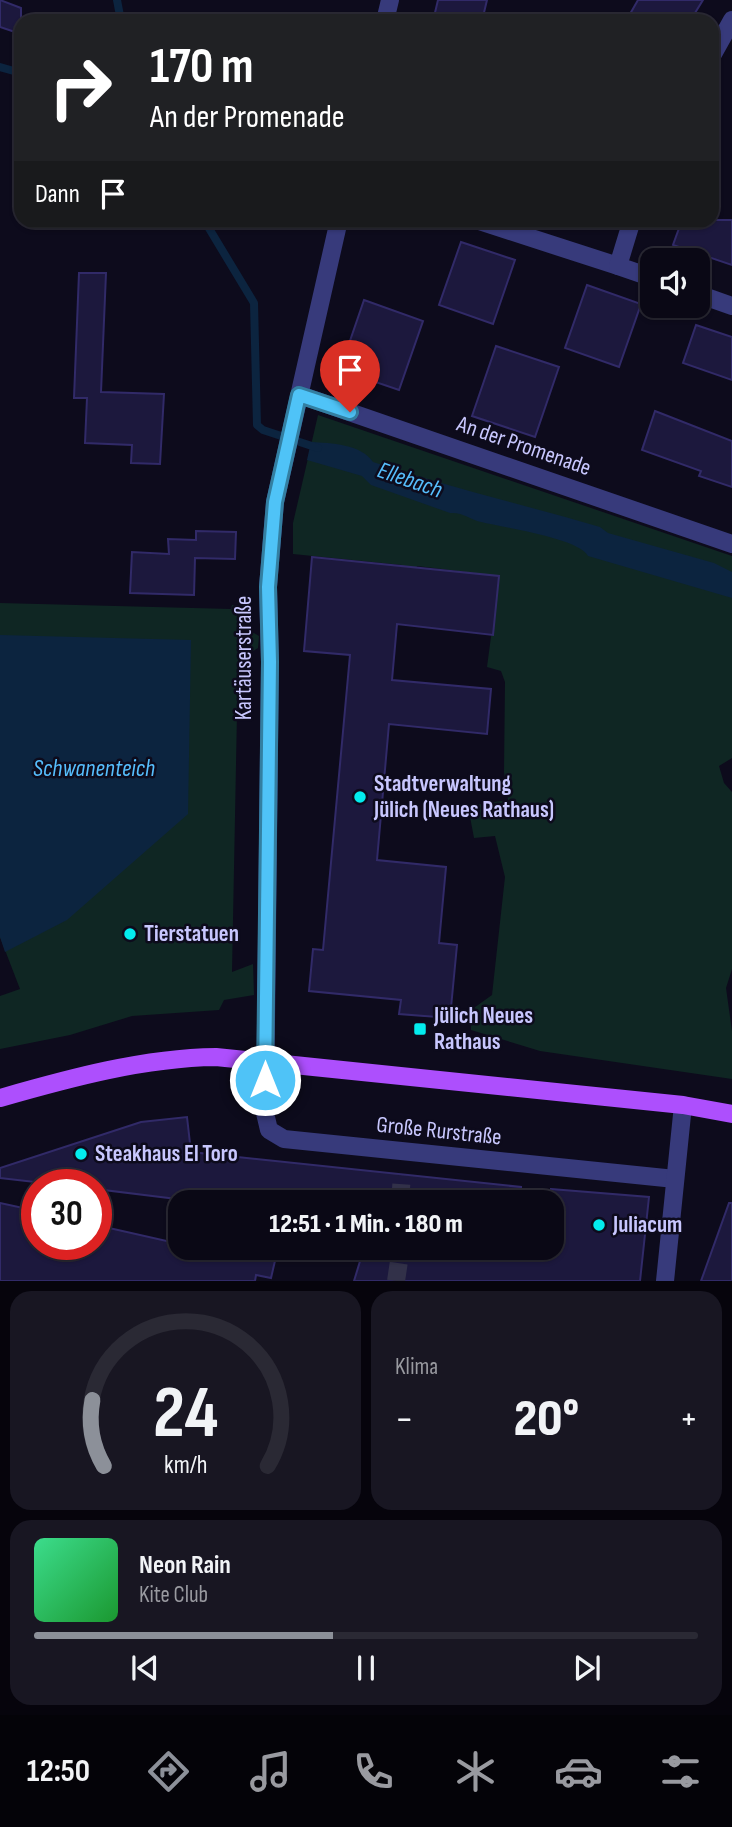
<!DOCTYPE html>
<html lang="de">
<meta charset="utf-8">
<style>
body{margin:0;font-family:"Sofia Sans Condensed",sans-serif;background:#181622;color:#f1f3f6;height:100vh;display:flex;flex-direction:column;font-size:26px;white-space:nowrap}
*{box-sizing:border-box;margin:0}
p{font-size:23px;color:#999aa0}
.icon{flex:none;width:38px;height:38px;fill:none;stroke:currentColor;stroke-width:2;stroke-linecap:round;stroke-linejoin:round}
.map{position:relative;height:1281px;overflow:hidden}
.panel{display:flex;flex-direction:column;gap:10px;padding:10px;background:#06040c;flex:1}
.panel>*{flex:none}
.banner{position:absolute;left:14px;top:14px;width:705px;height:214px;border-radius:21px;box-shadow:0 2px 5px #0004,0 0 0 2px #2a2934;background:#202124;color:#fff;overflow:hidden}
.tools{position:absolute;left:640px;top:248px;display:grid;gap:14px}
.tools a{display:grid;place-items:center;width:70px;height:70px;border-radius:14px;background:#0a0815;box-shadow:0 2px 5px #0004,0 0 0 2px #2a2934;font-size:35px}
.speed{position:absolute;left:21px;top:1169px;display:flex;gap:14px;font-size:35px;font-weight:700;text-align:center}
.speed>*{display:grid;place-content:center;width:91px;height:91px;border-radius:50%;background:#0a0815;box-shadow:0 2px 5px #0004,0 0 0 2px #2a2934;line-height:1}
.speed .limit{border:10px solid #d22;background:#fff;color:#111}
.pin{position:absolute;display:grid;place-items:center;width:60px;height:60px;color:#fff;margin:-72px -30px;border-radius:50% 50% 50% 0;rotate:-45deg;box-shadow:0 0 7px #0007}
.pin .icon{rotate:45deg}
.me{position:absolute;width:77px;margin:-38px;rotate:0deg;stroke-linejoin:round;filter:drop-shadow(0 0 5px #0008)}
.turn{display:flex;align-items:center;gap:24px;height:147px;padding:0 21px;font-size:32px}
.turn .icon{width:91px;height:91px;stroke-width:2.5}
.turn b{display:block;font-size:49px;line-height:60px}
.then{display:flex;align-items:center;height:66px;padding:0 21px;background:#0003;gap:14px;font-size:26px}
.big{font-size:52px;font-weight:800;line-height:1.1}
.panel .widget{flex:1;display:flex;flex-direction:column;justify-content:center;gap:10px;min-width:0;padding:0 24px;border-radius:21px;background:#181622}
.panel .dial{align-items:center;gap:0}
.dial svg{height:182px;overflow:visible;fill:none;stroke:#2a2934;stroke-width:7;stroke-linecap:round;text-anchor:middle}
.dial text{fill:#f1f3f6;stroke:none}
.song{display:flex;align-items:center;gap:21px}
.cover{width:84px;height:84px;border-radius:10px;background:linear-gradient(135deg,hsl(150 70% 55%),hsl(130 70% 35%))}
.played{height:7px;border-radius:4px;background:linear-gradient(90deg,#8c9099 45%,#2a2934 45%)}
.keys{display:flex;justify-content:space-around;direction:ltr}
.heat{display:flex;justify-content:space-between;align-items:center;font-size:38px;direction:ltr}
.panel .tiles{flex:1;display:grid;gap:10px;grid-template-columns:1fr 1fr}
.widget:last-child{grid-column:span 2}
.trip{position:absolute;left:168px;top:1190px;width:396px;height:70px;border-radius:21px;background:#0a0815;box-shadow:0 2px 5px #0004,0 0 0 2px #2a2934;font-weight:800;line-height:70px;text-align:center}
.menu{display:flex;height:112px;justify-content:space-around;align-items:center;background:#040308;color:#999aa0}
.menu .icon{width:49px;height:49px}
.menu .selected{color:#8c9099}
.menu b{font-size:32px;color:#f1f3f6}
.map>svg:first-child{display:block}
.green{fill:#0f2623}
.water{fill:#0c243f}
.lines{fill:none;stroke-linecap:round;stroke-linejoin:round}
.stream{stroke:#0c243f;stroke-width:8}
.building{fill:#1c183d;stroke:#312a68;stroke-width:2}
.minor-tunnel{stroke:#323149;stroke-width:18;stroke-dasharray:18 9;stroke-linecap:butt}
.minor{stroke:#373a7b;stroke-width:18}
.major{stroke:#ad4ffd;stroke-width:18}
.route-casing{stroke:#337fa1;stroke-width:18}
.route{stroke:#4fc3f7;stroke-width:12}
.poi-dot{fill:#03ecee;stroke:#0d0b1c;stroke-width:2.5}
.labels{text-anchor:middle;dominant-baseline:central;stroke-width:5;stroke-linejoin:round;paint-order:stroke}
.street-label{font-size:23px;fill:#c8c7fe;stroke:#0d0b1c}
.poi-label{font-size:23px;font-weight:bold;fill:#c8c7fe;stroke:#0d0b1c;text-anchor:start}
.water-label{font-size:24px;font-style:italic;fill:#56befd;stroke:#0d0b1c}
</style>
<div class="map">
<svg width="732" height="1281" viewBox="0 0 732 1281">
<rect width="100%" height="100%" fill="#0d0b1c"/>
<g class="green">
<path d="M 318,415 L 732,556 L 732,758 L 719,766 L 724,783 L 732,792 L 732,969 L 726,988 L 732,1031 L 732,1079 L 540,1051 L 471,1030 L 471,1010 L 492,995 L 505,877 L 495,836 L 474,838 L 468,806 L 508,800 L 504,772 L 505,682 L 501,671 L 487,667 L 499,576 L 417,566 L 415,585 L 401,584 L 402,565 L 293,554 L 293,523 Z"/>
<path d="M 0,603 L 231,609 L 232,605 L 242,607 L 244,627 L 259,636 L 258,648 L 238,661 L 232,972 L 253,964 L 254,995 L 224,1000 L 219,1010 L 132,1016 L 70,1035 L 0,1049 L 0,996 L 20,989 L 0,937 Z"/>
</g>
<g class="water">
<path d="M 311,442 C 331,443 361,444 373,462 C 448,487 525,505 600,527 L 608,533 L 714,563 L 732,572 L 732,598 L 588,556 C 579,538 501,527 481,522 C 469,519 463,512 450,513 L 371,485 L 362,476 L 307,460 Z"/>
<path d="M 0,635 L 191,640 L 188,814 L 67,920 L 5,952 L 0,937 Z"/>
</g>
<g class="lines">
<g class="stream">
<path d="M 117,0 L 121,21"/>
<path d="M 0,67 L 21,73"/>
<path d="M 204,220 L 254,303 L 257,425 L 263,430 L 318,448"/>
</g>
</g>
<g class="building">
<path d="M 0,0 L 21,8 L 21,34 L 0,27 Z"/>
<path d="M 438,0 L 487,0 L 482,21 L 433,21 Z"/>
<path d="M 638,0 L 703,0 L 690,21 L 626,21 Z"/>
<path d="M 682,220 L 732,220 L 732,265 L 673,245 Z"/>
<path d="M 461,242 L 515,260 L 493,324 L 439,305 Z"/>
<path d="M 79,273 L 106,273 L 101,392 L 164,394 L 160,464 L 131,463 L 132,445 L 85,443 L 87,398 L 74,398 Z"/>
<path d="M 587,285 L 641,304 L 619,367 L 565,348 Z"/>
<path d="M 364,300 L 423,321 L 399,390 L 340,370 Z"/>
<path d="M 696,325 L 732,337 L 732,380 L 683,363 Z"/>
<path d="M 496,346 L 559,367 L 535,437 L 472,416 Z"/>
<path d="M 655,411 L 732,441 L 732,487 L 699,476 L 701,471 L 642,450 Z"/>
<path d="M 196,531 L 236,532 L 235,559 L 195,558 L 194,595 L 130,593 L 132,552 L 169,554 L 168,539 L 196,540 Z"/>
<path d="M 312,557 L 499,576 L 493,635 L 397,624 L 392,680 L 491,689 L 487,734 L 389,724 L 377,860 L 446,867 L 439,943 L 457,945 L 450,1018 L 399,1014 L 401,1000 L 309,991 L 313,949 L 323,950 L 350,655 L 304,651 Z"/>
<path d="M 187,1117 L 191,1152 L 521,1187 L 521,1202 L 201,1202 L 96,1189 L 96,1185 L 61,1185 L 0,1178 L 0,1168 L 141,1122 Z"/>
<path d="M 551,1189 L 649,1197 L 640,1281 L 354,1281 L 364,1248 L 551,1248 Z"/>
<path d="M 0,1203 L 37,1211 L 37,1244 L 96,1244 L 96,1225 L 180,1244 L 180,1248 L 278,1248 L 271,1278 L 256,1275 L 255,1281 L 0,1281 Z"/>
<path d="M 729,1203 L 732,1203 L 732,1281 L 701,1281 Z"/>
</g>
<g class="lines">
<g class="minor-tunnel">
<path d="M 400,1202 L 402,1175"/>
<path d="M 396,1281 L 401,1248"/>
</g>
<g class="minor">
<path d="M 385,21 L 390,0"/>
<path d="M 712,56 L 732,20"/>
<path d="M 339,220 L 275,502 L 268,587 L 270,662 L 265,1113 L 269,1130 L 284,1139 L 675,1179"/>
<path d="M 476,220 L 618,266"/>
<path d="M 632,220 L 618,266 L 653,278"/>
<path d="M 698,294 L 732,306"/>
<path d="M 300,395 L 732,544"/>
<path d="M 665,1281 L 683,1105"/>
</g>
<path class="major" d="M 0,1098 C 70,1078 143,1058 216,1057 L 683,1105 L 732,1114"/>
</g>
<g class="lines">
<defs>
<path id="route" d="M 265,1080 L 270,662 L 268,587 L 275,502 L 299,395 L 350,412"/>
</defs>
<use href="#route" class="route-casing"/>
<use href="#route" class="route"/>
</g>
<g class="poi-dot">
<circle cx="360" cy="797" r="7"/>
<circle cx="130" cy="934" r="7"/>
<rect x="413" y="1022" width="14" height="14" rx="3.5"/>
<circle cx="81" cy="1154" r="7"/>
<circle cx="599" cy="1225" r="7"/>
</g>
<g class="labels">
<g class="street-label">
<text transform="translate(524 446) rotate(19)">An der Promenade</text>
<text transform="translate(244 658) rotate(-90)">Kartäuserstraße</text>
<text transform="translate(439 1131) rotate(6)">Große Rurstraße</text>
</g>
<g class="poi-label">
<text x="374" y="784">Stadtverwaltung<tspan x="374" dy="26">Jülich (Neues Rathaus)</tspan></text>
<text x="144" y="934">Tierstatuen</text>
<text x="434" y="1016">Jülich Neues<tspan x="434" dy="26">Rathaus</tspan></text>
<text x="95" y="1154">Steakhaus El Toro</text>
<text x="613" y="1225">Juliacum</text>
</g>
<g class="water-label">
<text transform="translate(410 480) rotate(19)">Ellebach</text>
<text x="94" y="768">Schwanenteich</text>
</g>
</g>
</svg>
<div class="tools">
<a><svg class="icon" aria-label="sound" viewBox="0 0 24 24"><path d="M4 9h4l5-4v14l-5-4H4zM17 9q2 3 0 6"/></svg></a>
</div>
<div class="speed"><div class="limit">30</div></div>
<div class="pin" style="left:350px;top:412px;background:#d93025"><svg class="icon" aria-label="arrive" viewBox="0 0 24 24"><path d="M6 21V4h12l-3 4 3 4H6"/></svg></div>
<svg class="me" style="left:265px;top:1080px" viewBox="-20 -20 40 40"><circle r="17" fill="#4fc3f7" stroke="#fff" stroke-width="3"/><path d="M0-11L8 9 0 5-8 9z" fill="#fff"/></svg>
<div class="trip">12:51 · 1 Min. · 180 m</div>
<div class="banner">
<div class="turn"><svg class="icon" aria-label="right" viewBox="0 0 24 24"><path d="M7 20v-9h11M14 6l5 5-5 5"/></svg><div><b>170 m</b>An der Promenade</div></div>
<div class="then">Dann<svg class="icon" aria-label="arrive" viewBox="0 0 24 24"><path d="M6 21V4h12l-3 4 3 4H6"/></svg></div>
</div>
</div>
<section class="panel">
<div class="tiles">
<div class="widget dial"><svg viewBox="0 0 100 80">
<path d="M14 69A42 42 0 1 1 86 69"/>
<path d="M14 69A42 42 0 0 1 9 40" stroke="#8c9099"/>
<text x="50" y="56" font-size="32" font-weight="700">24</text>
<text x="50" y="72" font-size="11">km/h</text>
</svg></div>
<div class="widget"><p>Klima</p>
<div class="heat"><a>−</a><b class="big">20°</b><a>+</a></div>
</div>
<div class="widget">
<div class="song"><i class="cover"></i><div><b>Neon Rain</b><p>Kite Club</p></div></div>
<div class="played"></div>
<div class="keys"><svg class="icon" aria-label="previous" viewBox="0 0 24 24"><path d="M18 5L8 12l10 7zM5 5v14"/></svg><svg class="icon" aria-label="pause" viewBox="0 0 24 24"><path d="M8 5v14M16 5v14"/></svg><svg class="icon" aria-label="next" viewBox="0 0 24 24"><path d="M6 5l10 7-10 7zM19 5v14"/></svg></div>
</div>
</div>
</section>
<nav class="menu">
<b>12:50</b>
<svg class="icon selected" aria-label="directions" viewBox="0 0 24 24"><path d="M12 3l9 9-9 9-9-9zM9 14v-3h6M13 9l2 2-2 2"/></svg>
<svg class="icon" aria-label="music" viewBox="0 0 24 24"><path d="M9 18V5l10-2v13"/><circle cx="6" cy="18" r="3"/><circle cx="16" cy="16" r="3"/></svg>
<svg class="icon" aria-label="phone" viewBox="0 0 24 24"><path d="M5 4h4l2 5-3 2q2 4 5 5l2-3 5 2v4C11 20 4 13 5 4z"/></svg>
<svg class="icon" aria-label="climate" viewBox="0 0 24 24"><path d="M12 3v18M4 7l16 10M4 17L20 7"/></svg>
<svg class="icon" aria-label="car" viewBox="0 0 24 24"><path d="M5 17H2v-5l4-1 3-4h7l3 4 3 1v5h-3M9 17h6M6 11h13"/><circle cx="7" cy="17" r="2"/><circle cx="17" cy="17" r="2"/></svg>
<svg class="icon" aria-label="filters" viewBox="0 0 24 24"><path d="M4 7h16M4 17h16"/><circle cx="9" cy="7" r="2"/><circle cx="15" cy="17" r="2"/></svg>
</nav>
